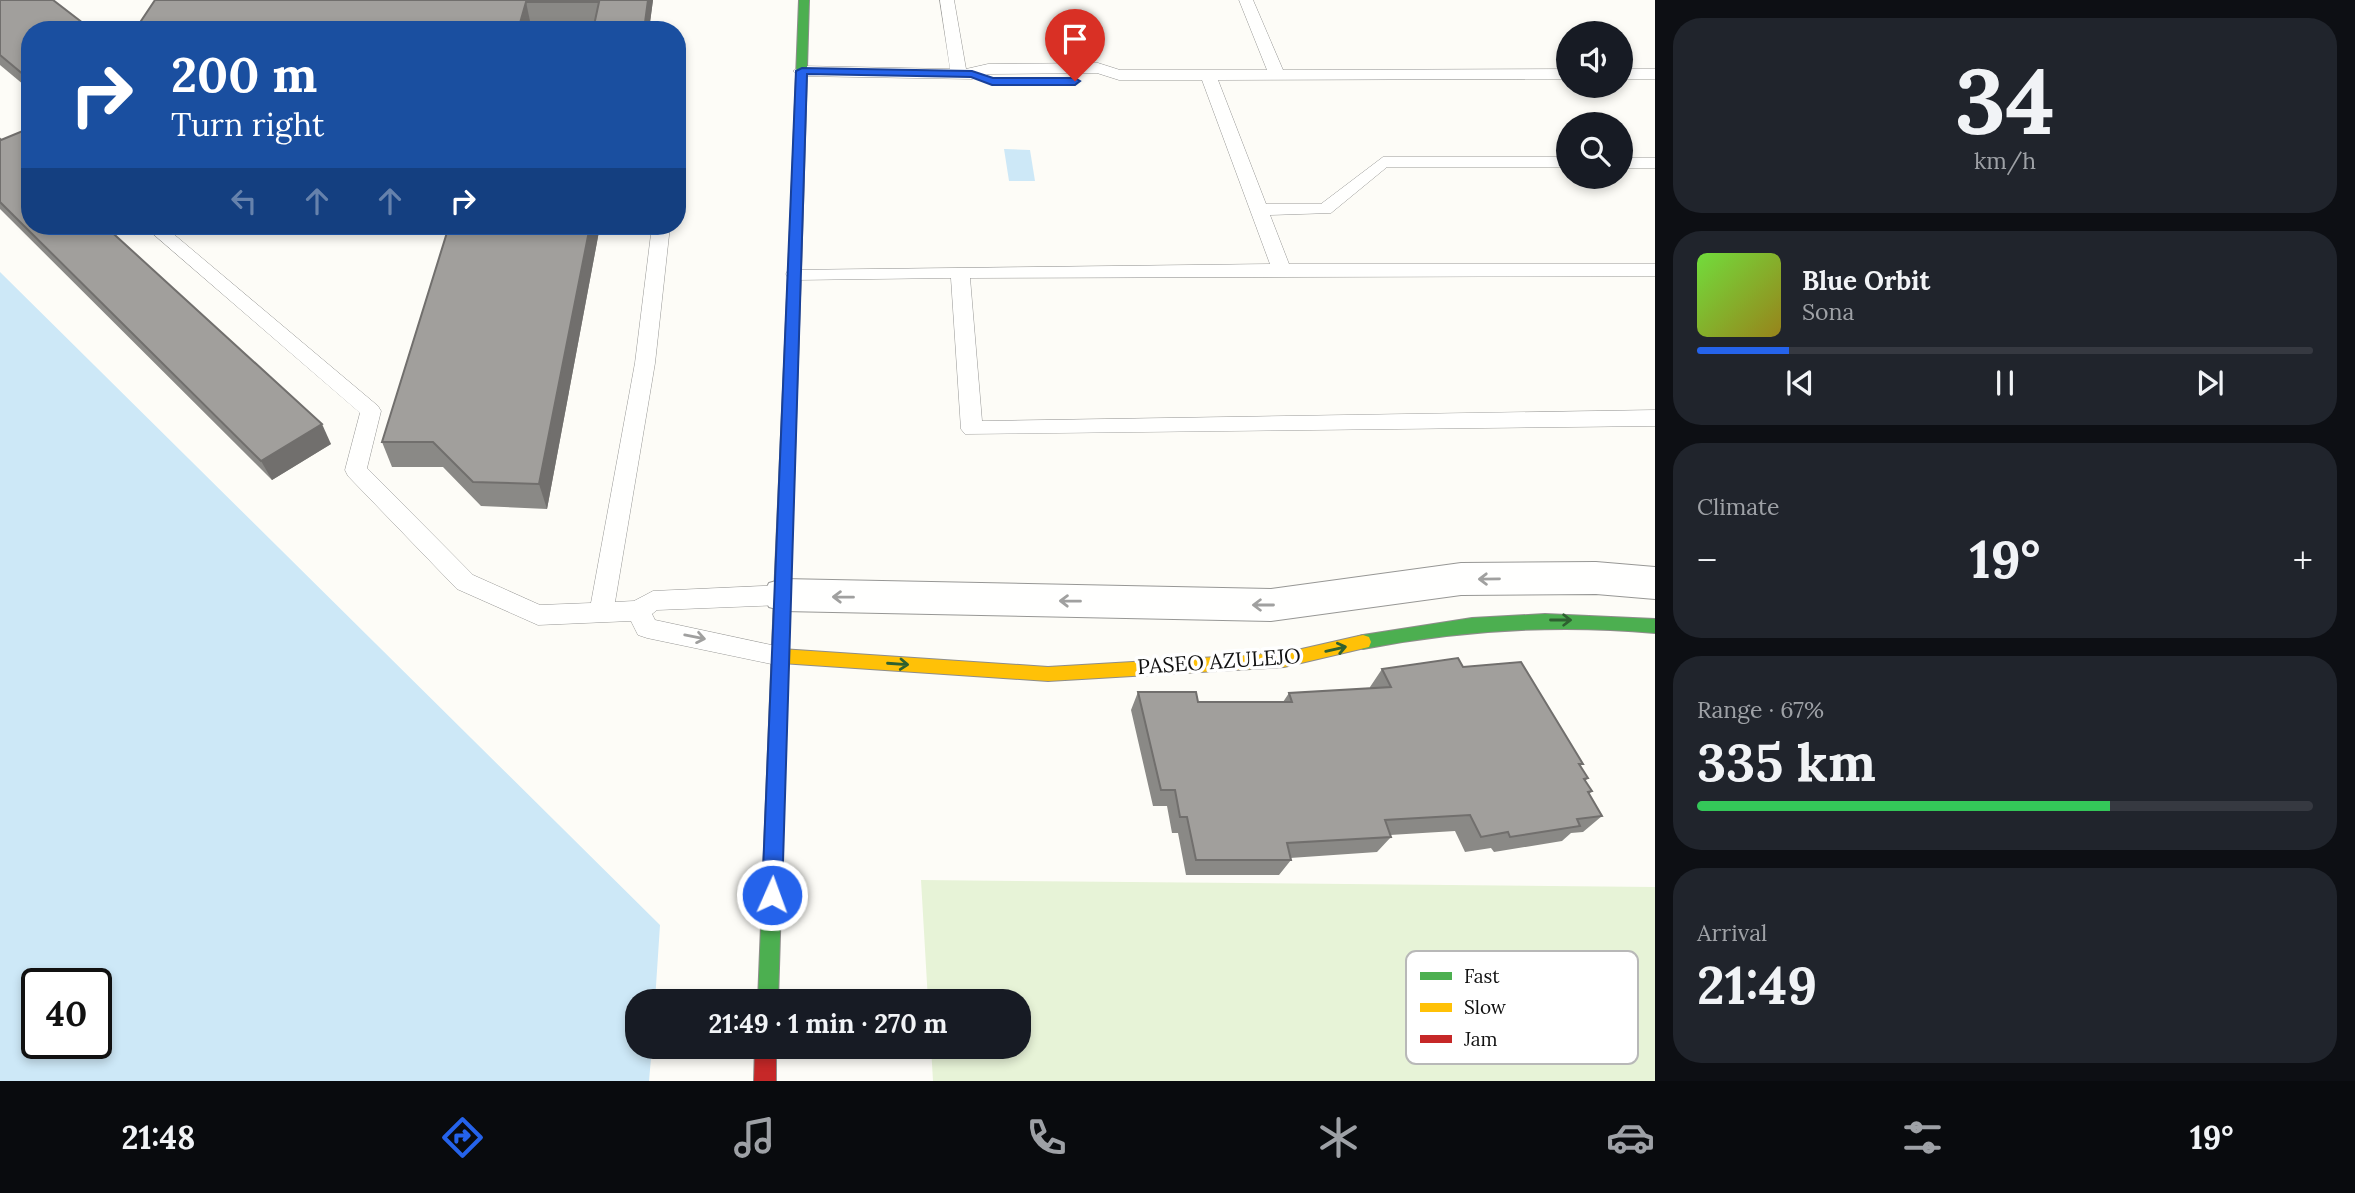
<!DOCTYPE html>
<meta charset="utf-8">
<style>
body{margin:0;font-family:Lora,serif;background:#20242c;color:#f1f3f6;height:100vh;display:flex;flex-direction:column;font-size:26px;white-space:nowrap}
*{box-sizing:border-box;margin:0}
p{font-size:23px;color:#9ea1a6}
.icon{flex:none;width:38px;height:38px;fill:none;stroke:currentColor;stroke-width:2;stroke-linecap:round;stroke-linejoin:round}
.map{position:relative;flex:1;overflow:hidden}
.sheet{display:flex;flex-direction:column;gap:18px;padding:18px;background:#0d0f14;width:700px}
.sheet>*{flex:none}
.guide{position:absolute;left:21px;top:21px;width:665px;height:214px;border-radius:28px;box-shadow:0 4px 10px #0003;background:#1a4fa0;color:#fff;overflow:hidden}
.tools{position:absolute;left:1556px;top:21px;display:grid;gap:14px}
.tools a{display:grid;place-items:center;width:77px;height:77px;border-radius:50%;background:#171b24;box-shadow:0 4px 10px #0003;font-size:35px}
.speed{position:absolute;left:21px;top:968px;display:flex;gap:14px;font-size:35px;font-weight:700;text-align:center}
.speed>*{display:grid;place-content:center;width:91px;height:91px;border-radius:50%;background:#171b24;box-shadow:0 4px 10px #0003;line-height:1}
.speed .limit{border:4px solid #111;border-radius:10px;background:#fff;color:#111}
.pin{position:absolute;display:grid;place-items:center;width:60px;height:60px;color:#fff;margin:-72px -30px;border-radius:50% 50% 50% 0;rotate:-45deg;box-shadow:0 0 7px #0007}
.pin .icon{rotate:45deg}
.me{position:absolute;width:77px;margin:-38px;rotate:2deg;stroke-linejoin:round;filter:drop-shadow(0 0 5px #0008)}
.turn{display:flex;align-items:center;gap:24px;height:147px;padding:0 35px;font-size:32px}
.turn .icon{width:91px;height:91px;stroke-width:2.5}
.turn b{display:block;font-size:49px;line-height:60px}
.lanes{display:flex;align-items:center;height:66px;padding:0 35px;background:#0003;justify-content:center;gap:35px;direction:ltr}
.lanes .off{opacity:.35}
.big{font-size:52px;font-weight:700;line-height:1.1}
.sheet .tile{flex:1;display:flex;flex-direction:column;justify-content:center;gap:10px;min-width:0;padding:0 24px;border-radius:28px;background:#20242c}
.sheet .dial{align-items:center;gap:0}
.dial b{font-size:91px;line-height:1}
.song{display:flex;align-items:center;gap:21px}
.cover{width:84px;height:84px;border-radius:10px;background:linear-gradient(135deg,hsl(100 70% 55%),hsl(50 70% 35%))}
.played{height:7px;border-radius:4px;background:linear-gradient(90deg,#2563eb 15%,#363941 15%)}
.keys{display:flex;justify-content:space-around;direction:ltr}
.heat{display:flex;justify-content:space-between;align-items:center;font-size:38px;direction:ltr}
.charge{height:10px;border-radius:5px;background:linear-gradient(90deg,#34c759 67%,#363941 0)}
.trip{position:absolute;left:625px;top:989px;width:406px;height:70px;border-radius:28px;background:#171b24;box-shadow:0 4px 10px #0003;font-weight:700;line-height:70px;text-align:center}
.tabs{display:flex;height:112px;justify-content:space-around;align-items:center;background:#090b0e;color:#9ea1a6}
.tabs .icon{width:49px;height:49px}
.tabs .active{color:#2563eb}
.tabs b{font-size:32px;color:#f1f3f6}
main{display:flex;flex:1;min-height:0}
.map>svg:first-child{display:block}
.green{fill:#e7f3d7}
.water{fill:#cde8f7;fill-rule:evenodd}
.lines{fill:none;stroke-linecap:round;stroke-linejoin:round}
.lane-casing{stroke:#979795;stroke-width:1}
.street-casing{stroke:#979795;stroke-width:2}
.fast-casing{stroke:#8e8d8b;stroke-width:2}
.slow-casing{stroke:#8e8d8b;stroke-width:2}
.jam-casing{stroke:#8e8d8b;stroke-width:2}
.lane{fill:#fffffe;fill-rule:evenodd}
.street{fill:#fffffe;fill-rule:evenodd}
.fast{fill:#4caf50;fill-rule:evenodd}
.slow{fill:#ffc107;fill-rule:evenodd}
.jam{fill:#c62828;fill-rule:evenodd}
.wall{fill:#8a8986}
.shaded-wall{fill:#716f6d}
.building{fill:#a19f9c;stroke:#716f6d;stroke-width:2}
.oneway{stroke:#a0a09f}
.oneway2{stroke:#2e6030}
.route{fill:#2563eb;stroke:#184099;stroke-width:2}
.labels{text-anchor:middle;dominant-baseline:central;stroke-width:7;stroke-linejoin:round;paint-order:stroke}
.street-label{font-size:21px;fill:#111;stroke:#fff}
.key{fill:#fff;stroke:#b8b8b8;stroke-width:2}
.key-label{font-size:19px;fill:#111}
</style>
<main>
<div class="map">
<svg width="1655" height="1081" viewBox="0 0 1655 1081">
<rect width="100%" height="100%" fill="#fdfcf7"/>
<path class="green" d="M 921,880 L 1655,887 L 1655,1081 L 933,1081 L 931,1047 L 1018,1046 L 1018,1001 L 928,1001 Z"/>
<g class="water">
<path d="M 1004,149 L 1030,150 L 1035,181 L 1009,181 Z"/>
<path d="M 0,272 L 660,925 L 655,1001 L 637,1001 L 637,1046 L 652,1047 L 649,1081 L 0,1081 ZM 37,984 L 96,984 L 96,1043 L 37,1043 Z"/>
</g>
<g class="lines">
<defs>
<g id="lane">
<path d="M 940,0 L 954,0 L 966,69 L 988,64 L 1098,63 L 1120,70 L 1267,70 L 1239,0 L 1253,0 L 1283,70 L 1568,69 L 1568,79 L 1218,80 L 1266,204 L 1321,204 L 1383,157 L 1568,157 L 1568,167 L 1387,167 L 1331,213 L 1270,215 L 1289,264 L 1655,264 L 1655,276 L 970,278 L 982,421 L 1655,410 L 1655,426 L 965,434 L 961,429 L 951,278 L 795,280 L 788,278 L 786,274 L 788,270 L 1270,264 L 1202,80 L 1119,80 L 1097,73 L 989,74 L 972,79 L 801,76 L 793,71 L 801,66 L 950,69 Z"/>
<rect x="1620" y="69" width="35" height="10"/>
<rect x="1620" y="158" width="35" height="10"/>
<path d="M 144,226 L 164,226 L 378,406 L 381,411 L 367,468 L 473,575 L 540,605 L 591,603 L 635,363 L 652,226 L 670,226 L 655,363 L 615,602 L 634,601 L 653,591 L 783,585 L 791,588 L 795,595 L 791,602 L 783,605 L 657,610 L 652,614 L 655,620 L 790,649 L 793,656 L 790,663 L 781,666 L 647,638 L 638,635 L 631,621 L 538,625 L 457,589 L 348,476 L 345,470 L 360,413 Z"/>
</g>
<path id="street" d="M 1596,562 L 1655,567 L 1655,599 L 1596,594 L 1461,595 L 1271,621 L 783,611 L 769,607 L 763,595 L 769,583 L 783,579 L 1271,589 L 1461,563 Z"/>
<g id="fast">
<path d="M 799,0 L 809,0 L 803,206 L 797,210 L 791,206 Z"/>
<path d="M 783,567 L 789,568 L 791,573 L 778,1001 L 758,1001 L 775,573 L 777,568 Z"/>
<path d="M 1545,614 L 1655,619 L 1655,633 C 1556,624 1460,630 1363,649 L 1357,647 L 1355,642 L 1357,637 L 1363,635 L 1472,618 Z"/>
</g>
<path id="slow" d="M 1363,635 L 1369,637 L 1371,642 L 1369,647 L 1284,667 L 1048,681 L 781,663 L 775,661 L 773,656 L 775,651 L 781,649 L 1048,667 L 1284,653 Z"/>
<g id="jam">
<path d="M 797,202 L 803,206 L 791,573 L 789,578 L 777,578 L 775,573 L 791,206 Z"/>
<path d="M 755,1046 L 776,1046 L 776,1081 L 754,1081 Z"/>
</g>
</defs>
<use href="#lane" class="lane-casing"/>
<use href="#street" class="street-casing"/>
<use href="#fast" class="fast-casing"/>
<use href="#slow" class="slow-casing"/>
<use href="#jam" class="jam-casing"/>
<use href="#lane" class="lane"/>
<use href="#street" class="street"/>
<use href="#fast" class="fast"/>
<use href="#slow" class="slow"/>
<use href="#jam" class="jam"/>
</g>
<g class="wall">
<path d="M 0,0 L 30,30 L 30,90 L 0,65 Z"/>
<path d="M 155,0 L 653,0 L 649,30 L 593,30 L 595,21 L 530,21 Z"/>
<path d="M 0,139 L 30,226 L 331,444 L 272,480 L 0,209 Z"/>
<path d="M 600,226 L 547,509 L 481,506 L 443,467 L 392,467 L 382,442 Z"/>
<path d="M 1463,667 L 1583,764 L 1580,766 L 1588,778 L 1585,781 L 1592,791 L 1589,794 L 1602,816 L 1583,832 L 1571,833 L 1562,841 L 1494,852 L 1491,848 L 1465,852 L 1455,831 L 1390,835 L 1391,837 L 1377,852 L 1290,858 L 1291,860 L 1279,875 L 1186,875 L 1178,833 L 1172,833 L 1167,806 L 1153,806 L 1131,710 L 1138,692 L 1198,702 L 1283,702 L 1289,693 L 1370,688 L 1370,687 L 1382,669 Z"/>
</g>
<g class="shaded-wall">
<path d="M 648,0 L 653,0 L 649,30 L 644,30 Z"/>
<path d="M 526,2 L 530,21 L 528,30 L 518,30 Z"/>
<path d="M 590,226 L 600,226 L 547,509 L 539,484 Z"/>
<path d="M 322,424 L 331,444 L 272,480 L 261,461 Z"/>
</g>
<g class="building">
<path d="M 0,0 L 53,0 L 92,30 L 30,30 L 30,80 L 0,55 Z"/>
<path d="M 155,0 L 648,0 L 644,30 L 593,30 L 599,2 L 526,2 L 518,30 L 135,30 Z"/>
<path d="M 30,128 L 30,226 L 105,226 L 322,424 L 261,461 L 0,202 L 0,139 L 1,140 Z"/>
<path d="M 449,226 L 590,226 L 539,484 L 473,482 L 433,442 L 382,442 Z"/>
<path d="M 1458,658 L 1463,667 L 1521,662 L 1583,764 L 1579,764 L 1588,778 L 1584,779 L 1592,791 L 1588,792 L 1602,816 L 1577,819 L 1580,826 L 1510,837 L 1508,832 L 1481,837 L 1470,815 L 1385,820 L 1391,837 L 1287,843 L 1291,860 L 1196,860 L 1187,817 L 1180,817 L 1175,790 L 1161,790 L 1138,692 L 1196,692 L 1198,702 L 1292,702 L 1289,693 L 1391,687 L 1382,669 Z"/>
</g>
<defs><path id="oneway-shaft" d="M-6 0H5M1.5-3L5.5 0L1.5 3" fill="none" stroke-width="1.6" stroke-linecap="round" stroke-linejoin="round" transform="scale(1.75)"/></defs>
<g class="oneway">
<use href="#oneway-shaft" transform="translate(1489 579) rotate(179)"/>
<use href="#oneway-shaft" transform="translate(843 597) rotate(-179)"/>
<use href="#oneway-shaft" transform="translate(1070 601) rotate(-179)"/>
<use href="#oneway-shaft" transform="translate(1263 605) rotate(180)"/>
<use href="#oneway-shaft" transform="translate(695 637) rotate(11)"/>
</g>
<g class="oneway2">
<use href="#oneway-shaft" transform="translate(1561 620)"/>
<use href="#oneway-shaft" transform="translate(1336 649) rotate(-13)"/>
<use href="#oneway-shaft" transform="translate(898 664) rotate(4)"/>
</g>
<path class="route" d="M 802,68 L 972,71 L 993,78 L 1075,78 L 1080,81 L 1075,85 L 992,85 L 971,77 L 807,74 L 782,895 L 779,902 L 772,904 L 765,902 L 762,895 L 796,71 Z"/>
<g class="labels">
<g class="street-label">
<text transform="translate(1219 661) rotate(-4)">PASEO AZULEJO</text>
</g>
</g>
<rect x="1406" y="951" width="232" height="113" rx="10" class="key"/>
<rect x="1420" y="972" width="32" height="8" fill="#4caf50"/>
<rect x="1420" y="1003" width="32" height="9" fill="#ffc107"/>
<rect x="1420" y="1035" width="32" height="8" fill="#c62828"/>
<g class="key-label">
<text x="1464" y="983">Fast</text>
<text x="1464" y="1014">Slow</text>
<text x="1464" y="1046">Jam</text>
</g>
</svg>
<div class="tools">
<a><svg class="icon" aria-label="sound" viewBox="0 0 24 24"><path d="M4 9h4l5-4v14l-5-4H4zM17 9q2 3 0 6"/></svg></a>
<a><svg class="icon" aria-label="search" viewBox="0 0 24 24"><circle cx="10" cy="10" r="6"/><path d="M15 15l6 6"/></svg></a>
</div>
<div class="speed"><div class="limit">40</div></div>
<div class="pin" style="left:1075px;top:81px;background:#d93025"><svg class="icon" aria-label="arrive" viewBox="0 0 24 24"><path d="M6 21V4h12l-3 4 3 4H6"/></svg></div>
<svg class="me" style="left:772px;top:895px" viewBox="-20 -20 40 40"><circle r="17" fill="#2563eb" stroke="#fff" stroke-width="3"/><path d="M0-11L8 9 0 5-8 9z" fill="#fff"/></svg>
<div class="trip">21:49 · 1 min · 270 m</div>
<div class="guide">
<div class="turn"><svg class="icon" aria-label="right" viewBox="0 0 24 24"><path d="M7 20v-9h11M14 6l5 5-5 5"/></svg><div><b>200 m</b>Turn right</div></div>
<div class="lanes"><svg class="icon off" aria-label="left" viewBox="0 0 24 24"><path d="M17 20v-9H6M10 6l-5 5 5 5"/></svg><svg class="icon off" aria-label="ahead" viewBox="0 0 24 24"><path d="M12 20V5M6 11l6-6 6 6"/></svg><svg class="icon off" aria-label="ahead" viewBox="0 0 24 24"><path d="M12 20V5M6 11l6-6 6 6"/></svg><svg class="icon" aria-label="right" viewBox="0 0 24 24"><path d="M7 20v-9h11M14 6l5 5-5 5"/></svg></div>
</div>
</div>
<section class="sheet">
<div class="tile dial"><b>34</b><p>km/h</p></div>
<div class="tile">
<div class="song"><i class="cover"></i><div><b>Blue Orbit</b><p>Sona</p></div></div>
<div class="played"></div>
<div class="keys"><svg class="icon" aria-label="previous" viewBox="0 0 24 24"><path d="M18 5L8 12l10 7zM5 5v14"/></svg><svg class="icon" aria-label="pause" viewBox="0 0 24 24"><path d="M8 5v14M16 5v14"/></svg><svg class="icon" aria-label="next" viewBox="0 0 24 24"><path d="M6 5l10 7-10 7zM19 5v14"/></svg></div>
</div>
<div class="tile"><p>Climate</p>
<div class="heat"><a>−</a><b class="big">19°</b><a>+</a></div>
</div>
<div class="tile"><p>Range · 67%</p><b class="big">335 km</b><div class="charge"></div></div>
<div class="tile"><p>Arrival</p><b class="big">21:49</b></div>
</section>
</main>
<nav class="tabs">
<b>21:48</b>
<svg class="icon active" aria-label="directions" viewBox="0 0 24 24"><path d="M12 3l9 9-9 9-9-9zM9 14v-3h6M13 9l2 2-2 2"/></svg>
<svg class="icon" aria-label="music" viewBox="0 0 24 24"><path d="M9 18V5l10-2v13"/><circle cx="6" cy="18" r="3"/><circle cx="16" cy="16" r="3"/></svg>
<svg class="icon" aria-label="phone" viewBox="0 0 24 24"><path d="M5 4h4l2 5-3 2q2 4 5 5l2-3 5 2v4C11 20 4 13 5 4z"/></svg>
<svg class="icon" aria-label="climate" viewBox="0 0 24 24"><path d="M12 3v18M4 7l16 10M4 17L20 7"/></svg>
<svg class="icon" aria-label="car" viewBox="0 0 24 24"><path d="M5 17H2v-5l4-1 3-4h7l3 4 3 1v5h-3M9 17h6M6 11h13"/><circle cx="7" cy="17" r="2"/><circle cx="17" cy="17" r="2"/></svg>
<svg class="icon" aria-label="filters" viewBox="0 0 24 24"><path d="M4 7h16M4 17h16"/><circle cx="9" cy="7" r="2"/><circle cx="15" cy="17" r="2"/></svg>
<b>19°</b>
</nav>
